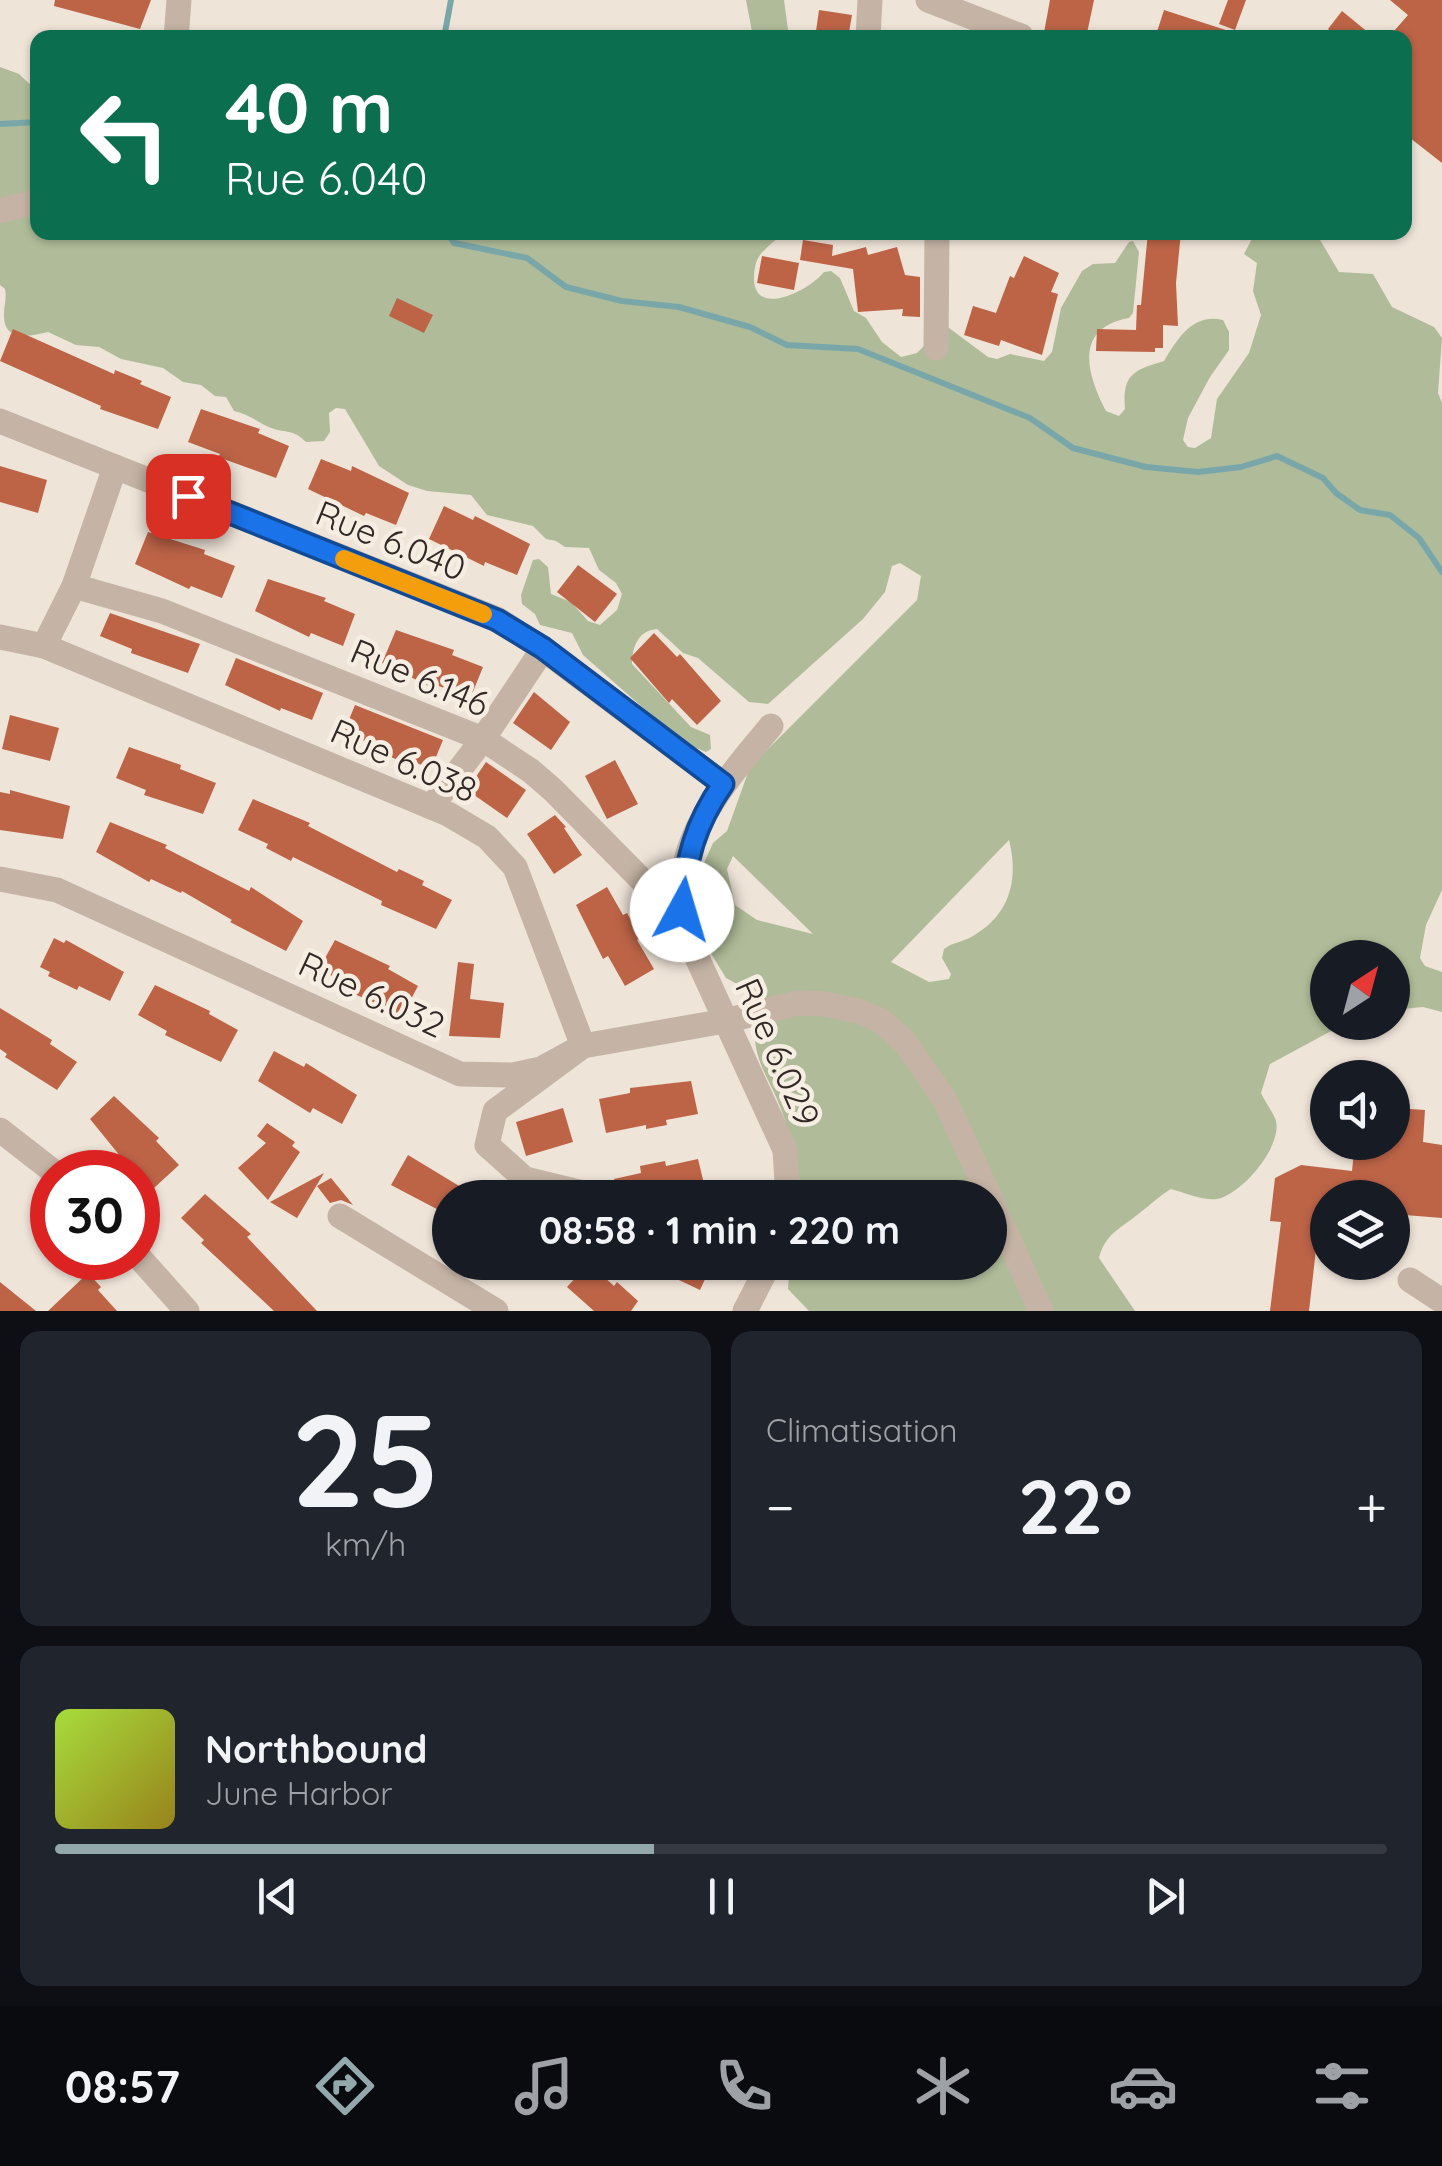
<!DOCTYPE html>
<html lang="fr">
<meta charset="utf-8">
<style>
body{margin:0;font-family:Quicksand,sans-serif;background:#20242c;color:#f1f3f6;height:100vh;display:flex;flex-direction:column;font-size:38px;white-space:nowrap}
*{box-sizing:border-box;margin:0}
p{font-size:32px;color:#9ea1a6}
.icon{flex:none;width:55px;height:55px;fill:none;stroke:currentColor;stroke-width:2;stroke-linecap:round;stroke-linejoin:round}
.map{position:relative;height:1311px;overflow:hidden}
.panel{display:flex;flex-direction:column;gap:20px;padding:20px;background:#0d0f14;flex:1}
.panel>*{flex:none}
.guide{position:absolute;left:30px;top:30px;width:1382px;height:210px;border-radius:20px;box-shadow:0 2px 8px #0004;background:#0b6e4f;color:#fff;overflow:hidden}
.needle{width:65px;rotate:36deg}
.tools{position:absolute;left:1310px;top:940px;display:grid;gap:20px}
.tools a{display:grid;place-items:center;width:100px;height:100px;border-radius:50%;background:#171b24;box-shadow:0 2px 8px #0004;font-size:50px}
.speed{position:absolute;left:30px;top:1150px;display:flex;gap:20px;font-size:50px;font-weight:700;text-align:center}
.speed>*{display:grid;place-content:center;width:130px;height:130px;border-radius:50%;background:#171b24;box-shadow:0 2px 8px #0004;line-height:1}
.speed .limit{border:15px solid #d22;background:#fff;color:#111}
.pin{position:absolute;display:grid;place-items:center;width:85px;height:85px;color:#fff;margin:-42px;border-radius:20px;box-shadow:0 5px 15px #0006}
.me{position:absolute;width:110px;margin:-55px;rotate:6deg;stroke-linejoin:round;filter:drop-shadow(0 0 8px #0008)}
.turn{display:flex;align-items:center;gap:35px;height:210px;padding:0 30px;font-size:45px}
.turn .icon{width:130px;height:130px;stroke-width:2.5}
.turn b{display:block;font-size:70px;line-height:85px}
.big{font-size:75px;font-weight:700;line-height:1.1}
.panel .widget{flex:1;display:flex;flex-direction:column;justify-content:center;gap:15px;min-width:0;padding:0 35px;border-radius:20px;background:#20242c}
.panel .dial{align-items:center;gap:0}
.dial b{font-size:130px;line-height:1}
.song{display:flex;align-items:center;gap:30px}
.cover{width:120px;height:120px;border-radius:15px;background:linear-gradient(135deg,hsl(80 70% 55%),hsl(50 70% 35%))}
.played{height:10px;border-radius:5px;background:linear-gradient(90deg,#92a8ab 45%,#363941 45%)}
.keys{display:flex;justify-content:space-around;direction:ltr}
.heat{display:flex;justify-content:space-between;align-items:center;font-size:55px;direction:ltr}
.panel .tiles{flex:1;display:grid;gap:20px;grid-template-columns:1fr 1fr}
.widget:last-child{grid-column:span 2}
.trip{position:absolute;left:432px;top:1180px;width:575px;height:100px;border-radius:50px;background:#171b24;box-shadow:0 2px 8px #0004;font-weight:700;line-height:100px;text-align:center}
.tab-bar{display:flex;height:160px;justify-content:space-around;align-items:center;background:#090b0e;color:#9ea1a6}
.tab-bar .icon{width:70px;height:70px}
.tab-bar .current{color:#92a8ab}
.tab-bar b{font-size:45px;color:#f1f3f6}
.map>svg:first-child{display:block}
.green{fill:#b0bc99;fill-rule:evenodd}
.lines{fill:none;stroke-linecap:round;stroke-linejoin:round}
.stream{stroke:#79a7a9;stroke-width:6}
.building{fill:#bd6447}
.minor{stroke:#c5b4a5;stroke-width:25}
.route-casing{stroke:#114b97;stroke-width:25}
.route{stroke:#1a73e8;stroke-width:18}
.slow{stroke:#f59e0b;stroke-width:18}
.labels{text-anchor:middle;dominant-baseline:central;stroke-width:9;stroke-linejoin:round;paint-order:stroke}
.street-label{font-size:35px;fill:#322926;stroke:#f7eee3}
</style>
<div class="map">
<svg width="1442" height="1311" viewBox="0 0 1442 1311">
<rect width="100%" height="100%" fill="#efe4d8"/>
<g class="green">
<path d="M 746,0 L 784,0 L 789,37 L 753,37 Z"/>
<path d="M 0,67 L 19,74 L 37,91 L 38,232 L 559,232 L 574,236 L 583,232 L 784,233 C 776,240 766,247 760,255 C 755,262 754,271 754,279 C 755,319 811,289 824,272 L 831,271 L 840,278 L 854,311 L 866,318 L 882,342 L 901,357 L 917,353 L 945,325 L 988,357 L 997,359 L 1010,354 L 1044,361 L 1052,352 L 1061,308 L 1082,271 L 1093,264 L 1115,263 L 1129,242 L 1133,241 L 1139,252 L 1133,313 L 1129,318 C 1074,328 1086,373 1106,411 L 1119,416 L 1125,409 C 1122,374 1134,370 1164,361 C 1178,338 1193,313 1223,320 L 1229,332 L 1229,350 L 1210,377 L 1188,418 L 1183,440 L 1188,447 L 1195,448 L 1211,438 L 1217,399 L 1249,353 L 1261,315 L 1253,291 L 1257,263 L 1244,254 L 1255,233 L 1316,233 L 1339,272 L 1373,274 L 1392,307 L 1434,327 L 1442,338 L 1438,393 L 1442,403 L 1442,890 L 1426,925 L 1420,958 L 1425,966 L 1442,972 L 1442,1012 L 1423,1007 L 1393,1010 L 1392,958 L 1328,958 L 1328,1022 L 1346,1023 L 1270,1064 L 1261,1093 C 1265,1102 1273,1112 1276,1121 C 1282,1147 1242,1194 1217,1199 C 1204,1201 1185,1193 1171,1189 C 1159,1196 1149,1206 1137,1215 C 1120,1229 1105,1234 1099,1258 L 1135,1311 L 809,1311 L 788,1289 L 790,1263 L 990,1262 L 990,1198 L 800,1197 C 801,1164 789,1129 777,1099 C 768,1078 757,1063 755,1040 L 764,1029 L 752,992 L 726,978 L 706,945 L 698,908 L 701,870 L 713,843 L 727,831 L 750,767 L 917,600 L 921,576 L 900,563 L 892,566 L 885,592 L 863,619 L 768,704 L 749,702 L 698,658 L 683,653 L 657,629 C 638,630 632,648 632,664 L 691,727 L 710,735 L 711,749 L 706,752 L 682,742 L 583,655 L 572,633 L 540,625 L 535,614 L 522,604 L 521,595 L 533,560 L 539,559 L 548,567 L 551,594 L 571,602 L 588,621 L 600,625 L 617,610 L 622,594 L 616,583 L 599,570 L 589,548 L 565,547 L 556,541 L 546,539 L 533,526 L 487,515 L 471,495 L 427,491 L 408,485 L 379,466 L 345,409 L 336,408 L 329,413 L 330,432 L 324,441 L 306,442 C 294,430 289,433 274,429 C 261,425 252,415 234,411 L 226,397 L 215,396 L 201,385 L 183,382 L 163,368 L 121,359 L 99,347 L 76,345 L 48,332 C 31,336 3,343 4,314 C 4,305 7,299 5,289 L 0,285 ZM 1009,840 C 1019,879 1010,915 973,936 C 963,942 953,942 944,949 L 942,958 L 951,974 L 949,979 L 929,982 L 891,962 ZM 733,856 L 813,934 L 757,920 L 735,905 L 727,869 Z"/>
</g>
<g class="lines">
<g class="stream">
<path d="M 444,38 L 451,0"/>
<path d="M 0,124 L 38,122"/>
<path d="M 447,232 L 454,243 L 527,258 L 566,287 L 622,301 L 679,307 L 750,327 L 787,345 L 858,349 L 1030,418 L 1073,448 L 1146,467 L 1198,472 L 1241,467 L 1277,456 L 1323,478 L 1336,493 L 1360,510 L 1390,515 L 1419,538 L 1442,572"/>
</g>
</g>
<g class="building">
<path d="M 55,0 L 151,0 L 140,29 L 54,6 Z"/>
<path d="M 1050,0 L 1094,0 L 1086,38 L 1043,38 Z"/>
<path d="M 1228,0 L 1246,0 L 1235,30 L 1219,24 Z"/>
<path d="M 1390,0 L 1442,0 L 1442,163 L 1405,134 L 1405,38 L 1388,38 L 1408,15 Z"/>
<path d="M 819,10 L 852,15 L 848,38 L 815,38 Z"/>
<path d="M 1164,10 L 1238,34 L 1237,38 L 1155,38 Z"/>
<path d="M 1342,11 L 1375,38 L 1338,38 L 1328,29 Z"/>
<path d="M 1148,232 L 1181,232 L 1176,283 L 1178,326 L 1163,325 L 1163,348 L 1155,348 L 1155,352 L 1096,351 L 1097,329 L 1136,330 L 1137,305 L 1141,305 Z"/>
<path d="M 803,240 L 833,245 L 832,256 L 866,247 L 868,255 L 897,247 L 905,275 L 920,277 L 920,317 L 902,316 L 903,309 L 858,312 L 853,269 L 800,260 Z"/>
<path d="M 762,256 L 799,263 L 794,290 L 757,283 Z"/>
<path d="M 1024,256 L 1059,273 L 1051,292 L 1058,294 L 1042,355 L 1001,340 L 999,346 L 964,335 L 973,306 L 996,313 L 1010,276 L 1014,278 Z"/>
<path d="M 397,298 L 433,315 L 424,333 L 389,316 Z"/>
<path d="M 13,329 L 114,374 L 115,370 L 142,381 L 140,384 L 171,397 L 158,429 L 100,409 L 101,406 L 0,361 Z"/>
<path d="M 201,409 L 260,429 L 258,433 L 289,446 L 276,478 L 218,457 L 220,454 L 188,442 Z"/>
<path d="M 321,459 L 351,471 L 352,466 L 409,493 L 396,525 L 366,513 L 364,516 L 308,489 Z"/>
<path d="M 0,466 L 47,480 L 38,513 L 0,502 Z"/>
<path d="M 444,506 L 473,520 L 475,516 L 530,544 L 517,575 L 485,562 L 484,566 L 429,539 Z"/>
<path d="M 148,532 L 205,550 L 204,554 L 235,566 L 222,598 L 191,586 L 189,589 L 135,564 Z"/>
<path d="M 578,565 L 617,594 L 595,622 L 557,592 Z"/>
<path d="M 268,579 L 326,598 L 324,601 L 355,614 L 343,646 L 311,633 L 309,637 L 255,611 Z"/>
<path d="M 110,613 L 200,644 L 188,673 L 131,653 L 132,649 L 100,636 Z"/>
<path d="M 396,630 L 454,650 L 452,655 L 483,667 L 470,699 L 439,686 L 437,690 L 382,663 Z"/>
<path d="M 654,633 L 677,657 L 680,654 L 721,701 L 697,725 L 672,699 L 669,703 L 630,658 Z"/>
<path d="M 236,658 L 323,693 L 312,720 L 281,708 L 280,711 L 225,685 Z"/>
<path d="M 534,692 L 570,722 L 551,750 L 513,723 Z"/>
<path d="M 355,705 L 443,740 L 431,769 L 400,756 L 398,760 L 372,749 L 374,745 L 344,732 Z"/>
<path d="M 10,715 L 59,728 L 50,761 L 2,749 Z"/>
<path d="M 129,747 L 181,765 L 180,769 L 216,783 L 203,814 L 144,795 L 146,790 L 116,778 Z"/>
<path d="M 615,760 L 638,804 L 607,819 L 585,776 Z"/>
<path d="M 486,762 L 526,790 L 507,818 L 467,790 Z"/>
<path d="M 10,790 L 70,806 L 63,839 L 0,830 L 0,792 L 10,794 Z"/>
<path d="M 253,799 L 310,823 L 308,826 L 397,872 L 399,869 L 424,881 L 422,885 L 452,900 L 436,929 L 381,905 L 382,901 L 293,857 L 291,861 L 266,848 L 268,844 L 238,830 Z"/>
<path d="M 555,815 L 566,827 L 564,828 L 582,855 L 554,874 L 527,834 Z"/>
<path d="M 110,822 L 167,845 L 165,848 L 249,891 L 251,887 L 303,921 L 286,951 L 230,922 L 232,920 L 182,891 L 181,893 L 151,879 L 149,882 L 96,852 Z"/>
<path d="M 607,887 L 623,915 L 627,913 L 641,938 L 637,940 L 654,969 L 625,986 L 608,956 L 603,959 L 576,905 Z"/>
<path d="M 54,938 L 64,943 L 66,940 L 124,972 L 110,1001 L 79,986 L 77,990 L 48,976 L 50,972 L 40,967 Z"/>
<path d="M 335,940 L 390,966 L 388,969 L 418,986 L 402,1016 L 346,990 L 348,985 L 319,969 Z"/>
<path d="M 458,962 L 474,964 L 470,999 L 504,1003 L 500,1038 L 449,1036 Z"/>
<path d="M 155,985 L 210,1011 L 209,1014 L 238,1030 L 221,1062 L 165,1035 L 167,1031 L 138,1015 Z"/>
<path d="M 0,1008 L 52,1040 L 50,1044 L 77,1062 L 57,1090 L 5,1057 L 7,1054 L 0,1049 Z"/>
<path d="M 274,1051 L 304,1067 L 306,1063 L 357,1095 L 342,1124 L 313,1108 L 310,1113 L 258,1081 Z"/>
<path d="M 691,1081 L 698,1114 L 666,1120 L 667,1125 L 646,1129 L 646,1125 L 606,1133 L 599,1099 L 630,1093 L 630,1088 Z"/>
<path d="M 114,1096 L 159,1138 L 156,1141 L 179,1165 L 154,1188 L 132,1164 L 129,1167 L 90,1119 Z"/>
<path d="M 563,1108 L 573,1142 L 526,1156 L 516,1122 Z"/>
<path d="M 1396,1108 L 1425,1110 L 1423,1142 L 1442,1145 L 1442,1218 L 1392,1214 L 1392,1198 L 1328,1198 L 1328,1206 L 1321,1205 L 1309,1311 L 1270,1311 L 1281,1222 L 1270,1221 L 1275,1178 L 1301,1165 L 1352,1171 L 1355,1142 L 1393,1142 Z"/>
<path d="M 267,1123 L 295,1142 L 292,1146 L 300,1152 L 268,1200 L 238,1168 L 266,1143 L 257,1136 Z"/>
<path d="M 408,1155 L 479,1198 L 450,1198 L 450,1216 L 391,1185 Z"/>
<path d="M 698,1159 L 706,1192 L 684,1198 L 618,1198 L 614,1179 L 641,1173 L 640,1166 L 665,1161 L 666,1166 Z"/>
<path d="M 324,1173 L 297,1218 L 270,1202 Z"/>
<path d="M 331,1178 L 353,1205 L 341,1200 L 330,1203 L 317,1186 Z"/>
<path d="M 205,1194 L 251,1234 L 247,1237 L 317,1311 L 274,1311 L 201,1243 L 204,1240 L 181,1218 Z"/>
<path d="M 641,1262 L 713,1262 L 700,1290 Z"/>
<path d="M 589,1263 L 614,1286 L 617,1282 L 638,1301 L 631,1311 L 594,1311 L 567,1287 Z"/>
<path d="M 88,1273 L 101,1287 L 98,1290 L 117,1311 L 48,1311 Z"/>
<path d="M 0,1282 L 36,1311 L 0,1311 Z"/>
</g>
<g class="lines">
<g class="minor">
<path d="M 928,0 L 1021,36"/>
<path d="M 176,38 L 179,0"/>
<path d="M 868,38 L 870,0"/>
<path d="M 0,211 L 31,203"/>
<path d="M 936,348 L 937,232"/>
<path d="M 0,421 L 497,619 L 543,649 L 723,784"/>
<path d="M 74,586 L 162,611 L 483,739 L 531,771 L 553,790 L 684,923"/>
<path d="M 0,637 L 44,646 L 448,814 L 487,837 L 515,867 L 583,1046 L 495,1111 L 487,1145 L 525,1179 L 587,1194"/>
<path d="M 44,646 L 74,586 L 115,467"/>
<path d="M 771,726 C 721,786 661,853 688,938 L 785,1150 L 788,1198"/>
<path d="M 431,807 L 483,739 L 543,649"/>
<path d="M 0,879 L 57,890 L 460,1074 L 513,1075 L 541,1069 L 583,1046 L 725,1021 L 798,1003 L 826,1004 L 858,1011 L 880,1020 L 905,1042 L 945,1100 L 990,1198"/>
<path d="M 0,1130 L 54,1172"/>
<path d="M 990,1198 L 1041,1311"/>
<path d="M 340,1216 L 496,1311"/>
<path d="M 138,1256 L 187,1311"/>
<path d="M 1410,1280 L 1442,1301"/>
<path d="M 745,1311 L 770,1262"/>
</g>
</g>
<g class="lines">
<defs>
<path id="route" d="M 188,496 L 497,620 L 543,648 L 723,784 C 695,824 685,861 682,910"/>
</defs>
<use href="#route" class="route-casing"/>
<use href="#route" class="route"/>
<path class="slow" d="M 344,559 L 483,614"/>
</g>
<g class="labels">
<g class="street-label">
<text transform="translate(391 540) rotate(22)">Rue 6.040</text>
<text transform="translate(420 677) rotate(23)">Rue 6.146</text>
<text transform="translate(404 760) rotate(24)">Rue 6.038</text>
<text transform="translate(372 994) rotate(25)">Rue 6.032</text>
<text transform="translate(778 1052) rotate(66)">Rue 6.029</text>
</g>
</g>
</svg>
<div class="tools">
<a><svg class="needle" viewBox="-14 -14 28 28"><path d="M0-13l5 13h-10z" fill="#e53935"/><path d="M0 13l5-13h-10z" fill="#9ea1a6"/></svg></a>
<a><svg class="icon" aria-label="sound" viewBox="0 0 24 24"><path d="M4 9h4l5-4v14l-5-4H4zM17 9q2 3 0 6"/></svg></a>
<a><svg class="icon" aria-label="layers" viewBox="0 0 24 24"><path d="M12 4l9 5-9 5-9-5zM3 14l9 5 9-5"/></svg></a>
</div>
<div class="speed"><div class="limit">30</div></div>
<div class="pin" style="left:188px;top:496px;background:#d93025"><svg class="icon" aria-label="arrive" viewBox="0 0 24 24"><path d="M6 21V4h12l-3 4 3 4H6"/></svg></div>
<svg class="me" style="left:682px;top:910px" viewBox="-20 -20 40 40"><circle r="19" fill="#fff"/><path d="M0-13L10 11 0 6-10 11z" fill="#1a73e8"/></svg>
<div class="trip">08:58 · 1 min · 220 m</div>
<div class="guide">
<div class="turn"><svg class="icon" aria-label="left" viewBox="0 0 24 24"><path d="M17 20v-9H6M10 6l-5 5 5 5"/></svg><div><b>40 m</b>Rue 6.040</div></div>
</div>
</div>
<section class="panel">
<div class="tiles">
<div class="widget dial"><b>25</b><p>km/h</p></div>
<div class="widget"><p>Climatisation</p>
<div class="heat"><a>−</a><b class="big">22°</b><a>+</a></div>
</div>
<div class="widget">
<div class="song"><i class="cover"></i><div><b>Northbound</b><p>June Harbor</p></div></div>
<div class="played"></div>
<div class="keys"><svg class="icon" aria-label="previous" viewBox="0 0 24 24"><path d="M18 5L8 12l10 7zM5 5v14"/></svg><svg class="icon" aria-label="pause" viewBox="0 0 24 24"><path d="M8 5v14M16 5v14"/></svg><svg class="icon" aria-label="next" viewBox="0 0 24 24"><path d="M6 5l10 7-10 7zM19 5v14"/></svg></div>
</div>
</div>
</section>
<nav class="tab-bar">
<b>08:57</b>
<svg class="icon current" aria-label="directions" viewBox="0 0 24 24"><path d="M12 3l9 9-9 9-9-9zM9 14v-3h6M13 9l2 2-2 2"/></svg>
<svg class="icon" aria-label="music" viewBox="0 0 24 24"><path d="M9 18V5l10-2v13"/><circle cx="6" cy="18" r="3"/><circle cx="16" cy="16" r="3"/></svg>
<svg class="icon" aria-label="phone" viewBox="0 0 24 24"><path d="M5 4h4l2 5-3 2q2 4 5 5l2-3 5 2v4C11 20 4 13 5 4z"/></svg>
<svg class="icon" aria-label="climate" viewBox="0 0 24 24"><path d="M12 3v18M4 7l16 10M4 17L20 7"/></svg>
<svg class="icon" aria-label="car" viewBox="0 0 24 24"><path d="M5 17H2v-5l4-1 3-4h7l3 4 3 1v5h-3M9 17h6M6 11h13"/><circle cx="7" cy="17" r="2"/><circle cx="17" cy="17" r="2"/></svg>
<svg class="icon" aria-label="filters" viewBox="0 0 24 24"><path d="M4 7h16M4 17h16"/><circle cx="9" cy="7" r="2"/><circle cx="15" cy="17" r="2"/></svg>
</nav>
